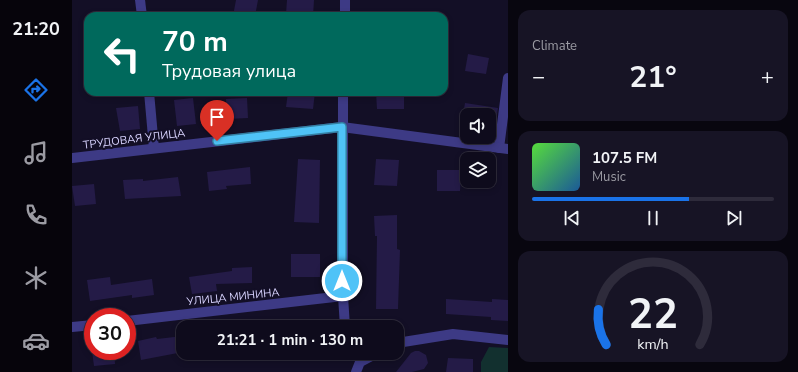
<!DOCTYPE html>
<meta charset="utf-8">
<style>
body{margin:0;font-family:"Nunito Sans",sans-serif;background:#171425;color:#f1f3f6;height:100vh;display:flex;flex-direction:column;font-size:15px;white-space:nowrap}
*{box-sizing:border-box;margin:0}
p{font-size:13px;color:#9b9ba3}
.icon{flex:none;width:22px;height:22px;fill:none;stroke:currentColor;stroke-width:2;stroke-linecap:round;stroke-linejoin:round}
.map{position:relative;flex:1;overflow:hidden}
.drawer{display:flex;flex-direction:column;gap:10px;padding:10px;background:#08060f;width:290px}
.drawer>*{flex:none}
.top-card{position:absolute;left:12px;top:12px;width:364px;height:84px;border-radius:12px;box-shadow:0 2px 6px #0003,0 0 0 1px #2e2b3b;background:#00695c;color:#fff;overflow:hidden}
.tools{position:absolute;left:388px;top:108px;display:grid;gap:8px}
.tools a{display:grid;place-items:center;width:36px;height:36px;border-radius:8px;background:#0e0b1c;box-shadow:0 2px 6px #0003,0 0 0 1px #2e2b3b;font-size:20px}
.speed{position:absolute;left:12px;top:308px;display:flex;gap:8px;font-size:20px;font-weight:700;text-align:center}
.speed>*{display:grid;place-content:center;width:52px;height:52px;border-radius:50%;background:#0e0b1c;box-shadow:0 2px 6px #0003,0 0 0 1px #2e2b3b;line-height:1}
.speed .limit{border:6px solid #d22;background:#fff;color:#111}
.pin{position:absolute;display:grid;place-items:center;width:34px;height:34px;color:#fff;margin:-41px -17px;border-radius:50% 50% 50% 0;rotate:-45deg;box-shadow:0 0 4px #0007}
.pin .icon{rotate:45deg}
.me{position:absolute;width:44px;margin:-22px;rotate:0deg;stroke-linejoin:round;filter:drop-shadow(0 0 3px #0008)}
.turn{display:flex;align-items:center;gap:14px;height:84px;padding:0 12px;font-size:18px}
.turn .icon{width:52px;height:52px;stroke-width:2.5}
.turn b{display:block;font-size:28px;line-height:34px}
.big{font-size:30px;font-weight:700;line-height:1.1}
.drawer .tile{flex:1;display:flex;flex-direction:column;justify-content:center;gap:6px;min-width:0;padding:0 14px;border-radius:12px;background:#171425}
.drawer .dial{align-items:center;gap:0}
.dial svg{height:104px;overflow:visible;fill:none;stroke:#2e2b3b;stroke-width:7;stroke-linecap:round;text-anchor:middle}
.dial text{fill:#f1f3f6;stroke:none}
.song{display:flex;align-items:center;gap:12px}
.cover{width:48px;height:48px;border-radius:6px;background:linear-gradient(135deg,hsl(110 70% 55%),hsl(210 70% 35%))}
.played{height:4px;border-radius:2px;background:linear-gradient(90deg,#1a73e8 65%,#2e2b3b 65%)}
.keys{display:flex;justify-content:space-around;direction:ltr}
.heat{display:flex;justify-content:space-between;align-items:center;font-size:22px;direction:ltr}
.trip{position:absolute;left:104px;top:320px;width:228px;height:40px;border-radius:12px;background:#0e0b1c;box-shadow:0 2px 6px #0003,0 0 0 1px #2e2b3b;font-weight:700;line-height:40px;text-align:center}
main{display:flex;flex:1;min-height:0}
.menu{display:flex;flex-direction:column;width:72px;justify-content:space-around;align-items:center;background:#06040b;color:#9b9ba3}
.menu .icon{width:28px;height:28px}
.menu .on{color:#1a73e8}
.menu b{font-size:18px;color:#f1f3f6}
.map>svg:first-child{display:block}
.green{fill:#12302f}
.building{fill:#241b47}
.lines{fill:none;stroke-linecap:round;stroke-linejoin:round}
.street{stroke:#3d3a85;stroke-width:10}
.route-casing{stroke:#337fa1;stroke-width:10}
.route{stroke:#4fc3f7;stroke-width:7}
.labels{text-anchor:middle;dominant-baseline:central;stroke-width:4;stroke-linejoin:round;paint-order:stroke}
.street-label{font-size:11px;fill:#d9d4ff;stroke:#130f26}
</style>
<main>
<nav class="menu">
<b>21:20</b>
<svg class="icon on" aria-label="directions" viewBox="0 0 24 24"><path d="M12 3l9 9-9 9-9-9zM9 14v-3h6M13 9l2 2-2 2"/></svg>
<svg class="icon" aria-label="music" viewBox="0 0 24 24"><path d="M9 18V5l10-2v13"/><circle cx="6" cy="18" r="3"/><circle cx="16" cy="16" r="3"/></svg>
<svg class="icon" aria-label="phone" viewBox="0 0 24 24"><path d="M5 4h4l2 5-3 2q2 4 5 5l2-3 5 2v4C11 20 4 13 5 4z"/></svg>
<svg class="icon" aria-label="climate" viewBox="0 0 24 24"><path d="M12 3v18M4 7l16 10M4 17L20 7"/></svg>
<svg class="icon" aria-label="car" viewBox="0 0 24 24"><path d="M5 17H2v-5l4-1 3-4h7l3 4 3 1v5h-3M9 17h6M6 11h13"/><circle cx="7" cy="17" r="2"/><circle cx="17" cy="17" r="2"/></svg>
</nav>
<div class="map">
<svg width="436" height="372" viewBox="0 0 436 372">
<rect width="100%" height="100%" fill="#130f26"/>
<path class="green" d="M 417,347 L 436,348 L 436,372 L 409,372 L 409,362 Z"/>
<g class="building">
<path d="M 164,0 L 186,0 L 183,16 L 161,16 Z"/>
<path d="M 215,0 L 242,0 L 241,16 L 214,14 Z"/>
<path d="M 396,54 L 417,58 L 414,74 L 393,71 Z"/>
<path d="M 216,92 L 243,92 L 241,109 L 214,107 Z"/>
<path d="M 304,92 L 332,92 L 332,109 L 305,109 Z"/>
<path d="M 121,98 L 124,124 L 105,126 L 102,100 Z"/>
<path d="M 175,98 L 176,118 L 155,119 L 154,99 Z"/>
<path d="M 393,103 L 426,108 L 425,115 L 391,115 Z"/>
<path d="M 66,106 L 68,129 L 48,131 L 44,108 Z"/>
<path d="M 226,159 L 248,160 L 247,223 L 222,222 Z"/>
<path d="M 304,159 L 327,160 L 325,186 L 302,185 Z"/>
<path d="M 178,167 L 179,184 L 154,186 L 155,189 L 137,191 L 135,172 Z"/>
<path d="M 365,170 L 389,170 L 388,191 L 365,191 Z"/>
<path d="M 106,177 L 109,196 L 53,199 L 51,180 L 71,179 L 71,181 Z"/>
<path d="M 22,184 L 24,204 L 3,206 L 0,186 Z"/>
<path d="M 325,215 L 325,249 L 328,250 L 326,309 L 304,309 L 305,236 L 303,236 L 302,216 Z"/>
<rect x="219" y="254" width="29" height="23"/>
<path d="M 180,267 L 180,283 L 144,284 L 145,291 L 120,294 L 117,277 L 160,271 L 160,268 Z"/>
<path d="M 38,277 L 39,285 L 80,279 L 82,295 L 60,298 L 60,295 L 18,301 L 15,280 Z"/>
<path d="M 374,299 L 420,302 L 420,299 L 436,300 L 436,321 L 419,320 L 419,317 L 374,314 Z"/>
<path d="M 111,336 L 111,352 L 69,360 L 66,341 L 84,337 L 85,339 Z"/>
<path d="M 20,351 L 42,351 L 43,364 L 22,366 Z"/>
<path d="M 343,351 L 347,351 L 354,355 L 356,363 L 352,369 L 340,372 L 324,372 L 339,353 Z"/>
<path d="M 376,358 L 401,359 L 401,372 L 374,372 Z"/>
</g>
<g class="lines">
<g class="street">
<path d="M 68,0 L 70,16"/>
<path d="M 273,16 L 273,0"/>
<path d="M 77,92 L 82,148"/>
<path d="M 271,92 L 271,296 L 273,327"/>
<path d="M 427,148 L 436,78"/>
<path d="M 0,158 L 270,127 L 436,149"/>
<path d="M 55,321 L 271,296"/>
<path d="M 0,327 L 21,325"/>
<path d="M 325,343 L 381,334 L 436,340"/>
<path d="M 284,372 L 288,362 L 305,353"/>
</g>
</g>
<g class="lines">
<defs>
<path id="route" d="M 145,141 L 270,127 L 270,281"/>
</defs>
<use href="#route" class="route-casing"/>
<use href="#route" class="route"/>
</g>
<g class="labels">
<g class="street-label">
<text transform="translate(62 139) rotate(-7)">ТРУДОВАЯ УЛИЦА</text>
<text transform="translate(161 297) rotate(-6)">УЛИЦА МИНИНА</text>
</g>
</g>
</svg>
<div class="tools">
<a><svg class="icon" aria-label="sound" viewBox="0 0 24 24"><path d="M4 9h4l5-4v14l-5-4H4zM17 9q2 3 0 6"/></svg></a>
<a><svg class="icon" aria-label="layers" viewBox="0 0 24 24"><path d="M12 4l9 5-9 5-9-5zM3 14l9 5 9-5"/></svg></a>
</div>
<div class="speed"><div class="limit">30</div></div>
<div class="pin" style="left:145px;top:141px;background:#d93025"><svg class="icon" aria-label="arrive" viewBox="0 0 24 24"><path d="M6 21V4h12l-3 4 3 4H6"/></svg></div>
<svg class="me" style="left:270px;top:281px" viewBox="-20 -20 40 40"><circle r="17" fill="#4fc3f7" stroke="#fff" stroke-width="3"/><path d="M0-11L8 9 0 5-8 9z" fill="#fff"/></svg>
<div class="trip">21:21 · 1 min · 130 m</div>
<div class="top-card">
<div class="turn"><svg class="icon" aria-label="left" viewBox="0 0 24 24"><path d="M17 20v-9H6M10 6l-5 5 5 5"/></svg><div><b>70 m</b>Трудовая улица</div></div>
</div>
</div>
<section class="drawer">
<div class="tile"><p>Climate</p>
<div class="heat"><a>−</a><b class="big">21°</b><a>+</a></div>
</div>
<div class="tile">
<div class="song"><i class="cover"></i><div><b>107.5 FM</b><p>Music</p></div></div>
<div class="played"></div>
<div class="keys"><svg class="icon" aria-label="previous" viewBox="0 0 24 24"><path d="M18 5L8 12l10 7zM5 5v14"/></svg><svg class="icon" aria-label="pause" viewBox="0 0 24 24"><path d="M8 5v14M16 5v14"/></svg><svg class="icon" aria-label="next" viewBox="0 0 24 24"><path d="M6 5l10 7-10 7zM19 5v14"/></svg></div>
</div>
<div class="tile dial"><svg viewBox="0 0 100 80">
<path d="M14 69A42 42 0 1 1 86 69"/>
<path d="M14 69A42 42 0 0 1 8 42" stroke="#1a73e8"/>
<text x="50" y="56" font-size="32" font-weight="700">22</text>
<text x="50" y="72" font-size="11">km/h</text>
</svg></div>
</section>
</main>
